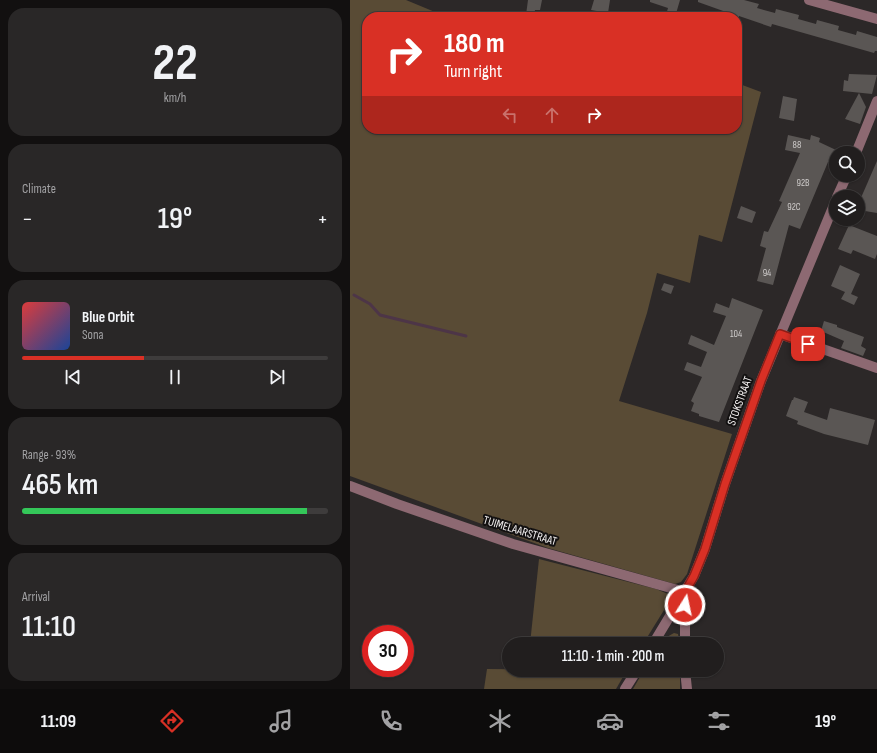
<!DOCTYPE html>
<meta charset="utf-8">
<style>
body{margin:0;font-family:"Sofia Sans Condensed",sans-serif;background:#292727;color:#f1f3f6;height:100vh;display:flex;flex-direction:column;font-size:15px;white-space:nowrap}
*{box-sizing:border-box;margin:0}
p{font-size:13px;color:#a2a2a4}
.icon{flex:none;width:22px;height:22px;fill:none;stroke:currentColor;stroke-width:2;stroke-linecap:round;stroke-linejoin:round}
.map{position:relative;flex:1;overflow:hidden}
.panel{display:flex;flex-direction:column;gap:8px;padding:8px;background:#121010;width:350px}
.panel>*{flex:none}
.guide{position:absolute;left:12px;top:12px;width:380px;height:122px;border-radius:16px;box-shadow:0 1px 3px #0004,0 0 0 1px #3e3c3c;background:#d93025;color:#fff;overflow:hidden}
.fabs{position:absolute;left:479px;top:146px;display:grid;gap:8px}
.fabs a{display:grid;place-items:center;width:36px;height:36px;border-radius:50%;background:#211e1e;box-shadow:0 1px 3px #0004,0 0 0 1px #3e3c3c;font-size:20px}
.speed{position:absolute;left:12px;top:625px;display:flex;gap:8px;font-size:20px;font-weight:700;text-align:center}
.speed>*{display:grid;place-content:center;width:52px;height:52px;border-radius:50%;background:#211e1e;box-shadow:0 1px 3px #0004,0 0 0 1px #3e3c3c;line-height:1}
.speed .limit{border:6px solid #d22;background:#fff;color:#111}
.pin{position:absolute;display:grid;place-items:center;width:34px;height:34px;color:#fff;margin:-17px;border-radius:8px;box-shadow:0 2px 6px #0006}
.me{position:absolute;width:44px;margin:-22px;rotate:10deg;stroke-linejoin:round;filter:drop-shadow(0 0 3px #0008)}
.turn{display:flex;align-items:center;gap:14px;height:84px;padding:0 16px;font-size:18px}
.turn .icon{width:52px;height:52px;stroke-width:2.5}
.turn b{display:block;font-size:28px;line-height:34px}
.lanes{display:flex;align-items:center;height:38px;padding:0 16px;background:#0003;justify-content:center;gap:20px;direction:ltr}
.lanes .off{opacity:.35}
.big{font-size:30px;font-weight:600;line-height:1.1}
.panel .card{flex:1;display:flex;flex-direction:column;justify-content:center;gap:6px;min-width:0;padding:0 14px;border-radius:16px;background:#292727}
.panel .dial{align-items:center;gap:0}
.dial b{font-size:52px;line-height:1}
.song{display:flex;align-items:center;gap:12px}
.cover{width:48px;height:48px;border-radius:6px;background:linear-gradient(135deg,hsl(0 70% 55%),hsl(220 70% 35%))}
.played{height:4px;border-radius:2px;background:linear-gradient(90deg,#d93025 40%,#3e3c3c 40%)}
.keys{display:flex;justify-content:space-around;direction:ltr}
.heat{display:flex;justify-content:space-between;align-items:center;font-size:22px;direction:ltr}
.charge{height:6px;border-radius:3px;background:linear-gradient(90deg,#34c759 93%,#3e3c3c 0)}
.trip{position:absolute;left:152px;top:637px;width:222px;height:40px;border-radius:20px;background:#211e1e;box-shadow:0 1px 3px #0004,0 0 0 1px #3e3c3c;font-weight:600;line-height:40px;text-align:center}
.dock{display:flex;height:64px;justify-content:space-around;align-items:center;background:#0d0c0c;color:#a2a2a4}
.dock .icon{width:28px;height:28px}
.dock .active{color:#d93025}
.dock b{font-size:18px;color:#f1f3f6}
main{display:flex;flex:1;min-height:0}
.map>svg:first-child{display:block}
.green{fill:#594b35}
.lines{fill:none;stroke-linecap:round;stroke-linejoin:round}
.stream{stroke:#4d3547;stroke-width:3}
.building{fill:#5a5654}
.minor{stroke:#8d6972;stroke-width:10}
.route-casing{stroke:#8d1f18;stroke-width:10}
.route{stroke:#d93025;stroke-width:7}
.labels{text-anchor:middle;dominant-baseline:central;stroke-width:4;stroke-linejoin:round;paint-order:stroke}
.number-label{font-size:10px;fill:#cfcccb}
.street-label{font-size:12px;fill:#f6f3f3;stroke:#131111}
</style>
<main>
<section class="panel">
<div class="card dial"><b>22</b><p>km/h</p></div>
<div class="card"><p>Climate</p>
<div class="heat"><a>−</a><b class="big">19°</b><a>+</a></div>
</div>
<div class="card">
<div class="song"><i class="cover"></i><div><b>Blue Orbit</b><p>Sona</p></div></div>
<div class="played"></div>
<div class="keys"><svg class="icon" aria-label="previous" viewBox="0 0 24 24"><path d="M18 5L8 12l10 7zM5 5v14"/></svg><svg class="icon" aria-label="pause" viewBox="0 0 24 24"><path d="M8 5v14M16 5v14"/></svg><svg class="icon" aria-label="next" viewBox="0 0 24 24"><path d="M6 5l10 7-10 7zM19 5v14"/></svg></div>
</div>
<div class="card"><p>Range · 93%</p><b class="big">465 km</b><div class="charge"></div></div>
<div class="card"><p>Arrival</p><b class="big">11:10</b></div>
</section>
<div class="map">
<svg width="527" height="689" viewBox="0 0 527 689">
<rect width="100%" height="100%" fill="#2c2828"/>
<g class="green">
<path d="M 0,0 L 56,0 L 97,17 L 17,17 L 17,129 L 387,129 L 387,83 L 411,92 L 372,242 L 349,235 L 340,283 L 307,273 L 297,313 L 269,401 L 382,434 L 337,574 L 331,582 L 325,584 L 198,548 L 0,476 Z"/>
<path d="M 189,559 L 306,589 L 318,594 L 319,602 L 293,644 L 180,644 Z"/>
<path d="M 324,633 L 328,634 L 330,644 L 311,644 L 315,638 Z"/>
<path d="M 137,669 L 277,670 L 266,689 L 134,689 Z"/>
<path d="M 294,670 L 330,670 L 330,689 L 283,689 Z"/>
</g>
<g class="lines">
<path class="stream" d="M 4,295 L 20,304 L 30,315 L 116,336"/>
</g>
<g class="building">
<path d="M 178,0 L 192,0 L 190,10 L 185,10 L 184,16 L 176,15 Z"/>
<path d="M 244,0 L 260,0 L 258,13 L 241,10 Z"/>
<path d="M 300,0 L 330,0 L 325,17 L 316,15 L 318,8 L 300,2 Z"/>
<path d="M 348,0 L 394,0 L 409,4 L 407,8 L 425,13 L 426,9 L 449,15 L 448,19 L 466,24 L 467,20 L 489,26 L 488,30 L 506,35 L 507,31 L 527,37 L 527,51 L 525,51 L 524,53 L 422,24 L 421,27 L 389,16 L 389,17 L 375,17 L 376,12 L 348,2 Z"/>
<path d="M 499,74 L 527,75 L 522,94 L 493,91 L 494,80 L 498,81 Z"/>
<path d="M 509,93 L 516,107 L 510,124 L 495,119 Z"/>
<path d="M 433,96 L 447,99 L 444,121 L 429,118 Z"/>
<path d="M 438,135 L 460,140 L 461,135 L 470,138 L 469,142 L 486,150 L 486,165 L 478,162 L 450,229 L 439,225 L 423,285 L 407,281 L 416,248 L 410,246 L 414,231 L 418,232 L 432,202 L 429,201 L 450,153 L 435,150 Z"/>
<path d="M 527,161 L 527,213 L 509,210 L 510,200 Z"/>
<path d="M 391,206 L 406,212 L 402,223 L 387,218 Z"/>
<path d="M 499,225 L 527,236 L 527,254 L 525,259 L 503,250 L 501,254 L 488,249 Z"/>
<path d="M 490,265 L 510,274 L 501,294 L 508,297 L 504,305 L 491,299 L 495,292 L 481,286 Z"/>
<path d="M 314,283 L 324,286 L 321,294 L 311,290 Z"/>
<path d="M 382,298 L 413,310 L 369,422 L 349,416 L 349,414 L 341,411 L 344,403 L 341,401 L 352,377 L 334,370 L 337,362 L 351,367 L 357,352 L 338,344 L 341,335 L 364,345 L 376,316 L 363,312 L 366,303 L 379,308 Z"/>
<path d="M 474,321 L 487,325 L 487,327 L 514,337 L 511,346 L 516,349 L 513,356 L 491,348 L 494,341 L 471,331 Z"/>
<path d="M 444,397 L 458,402 L 454,412 L 477,420 L 480,408 L 525,420 L 518,445 L 474,434 L 447,424 L 448,421 L 436,416 L 442,400 L 443,400 Z"/>
</g>
<g class="lines">
<g class="minor">
<path d="M 459,0 L 527,19"/>
<path d="M 506,153 L 527,101"/>
<path d="M 487,197 L 497,175"/>
<path d="M 430,334 L 527,368"/>
<path d="M 0,486 L 47,504 L 163,544 L 335,592"/>
<path d="M 335,592 L 335,644"/>
<path d="M 303,644 L 344,576 L 355,549 L 375,484 L 411,381 L 486,200"/>
<path d="M 335,670 L 337,689"/>
<path d="M 275,689 L 287,670"/>
</g>
</g>
<g class="lines">
<defs>
<path id="route" d="M 335,605 L 335,592 L 344,576 L 355,549 L 375,484 L 411,381 L 430,334 L 458,344"/>
</defs>
<use href="#route" class="route-casing"/>
<use href="#route" class="route"/>
</g>
<g class="labels">
<g class="number-label">
<text x="447" y="145">88</text>
<text x="453" y="183">92B</text>
<text x="444" y="207">92C</text>
<text x="417" y="273">94</text>
<text x="386" y="334">104</text>
</g>
<g class="street-label">
<text transform="translate(390 401) rotate(-70)">STOKSTRAAT</text>
<text transform="translate(170 531) rotate(17)">TUIMELAARSTRAAT</text>
</g>
</g>
</svg>
<div class="fabs">
<a><svg class="icon" aria-label="search" viewBox="0 0 24 24"><circle cx="10" cy="10" r="6"/><path d="M15 15l6 6"/></svg></a>
<a><svg class="icon" aria-label="layers" viewBox="0 0 24 24"><path d="M12 4l9 5-9 5-9-5zM3 14l9 5 9-5"/></svg></a>
</div>
<div class="speed"><div class="limit">30</div></div>
<div class="pin" style="left:458px;top:344px;background:#d93025"><svg class="icon" aria-label="arrive" viewBox="0 0 24 24"><path d="M6 21V4h12l-3 4 3 4H6"/></svg></div>
<svg class="me" style="left:335px;top:605px" viewBox="-20 -20 40 40"><circle r="17" fill="#d93025" stroke="#fff" stroke-width="3"/><path d="M0-11L8 9 0 5-8 9z" fill="#fff"/></svg>
<div class="trip">11:10 · 1 min · 200 m</div>
<div class="guide">
<div class="turn"><svg class="icon" aria-label="right" viewBox="0 0 24 24"><path d="M7 20v-9h11M14 6l5 5-5 5"/></svg><div><b>180 m</b>Turn right</div></div>
<div class="lanes"><svg class="icon off" aria-label="left" viewBox="0 0 24 24"><path d="M17 20v-9H6M10 6l-5 5 5 5"/></svg><svg class="icon off" aria-label="ahead" viewBox="0 0 24 24"><path d="M12 20V5M6 11l6-6 6 6"/></svg><svg class="icon" aria-label="right" viewBox="0 0 24 24"><path d="M7 20v-9h11M14 6l5 5-5 5"/></svg></div>
</div>
</div>
</main>
<nav class="dock">
<b>11:09</b>
<svg class="icon active" aria-label="directions" viewBox="0 0 24 24"><path d="M12 3l9 9-9 9-9-9zM9 14v-3h6M13 9l2 2-2 2"/></svg>
<svg class="icon" aria-label="music" viewBox="0 0 24 24"><path d="M9 18V5l10-2v13"/><circle cx="6" cy="18" r="3"/><circle cx="16" cy="16" r="3"/></svg>
<svg class="icon" aria-label="phone" viewBox="0 0 24 24"><path d="M5 4h4l2 5-3 2q2 4 5 5l2-3 5 2v4C11 20 4 13 5 4z"/></svg>
<svg class="icon" aria-label="climate" viewBox="0 0 24 24"><path d="M12 3v18M4 7l16 10M4 17L20 7"/></svg>
<svg class="icon" aria-label="car" viewBox="0 0 24 24"><path d="M5 17H2v-5l4-1 3-4h7l3 4 3 1v5h-3M9 17h6M6 11h13"/><circle cx="7" cy="17" r="2"/><circle cx="17" cy="17" r="2"/></svg>
<svg class="icon" aria-label="filters" viewBox="0 0 24 24"><path d="M4 7h16M4 17h16"/><circle cx="9" cy="7" r="2"/><circle cx="15" cy="17" r="2"/></svg>
<b>19°</b>
</nav>
